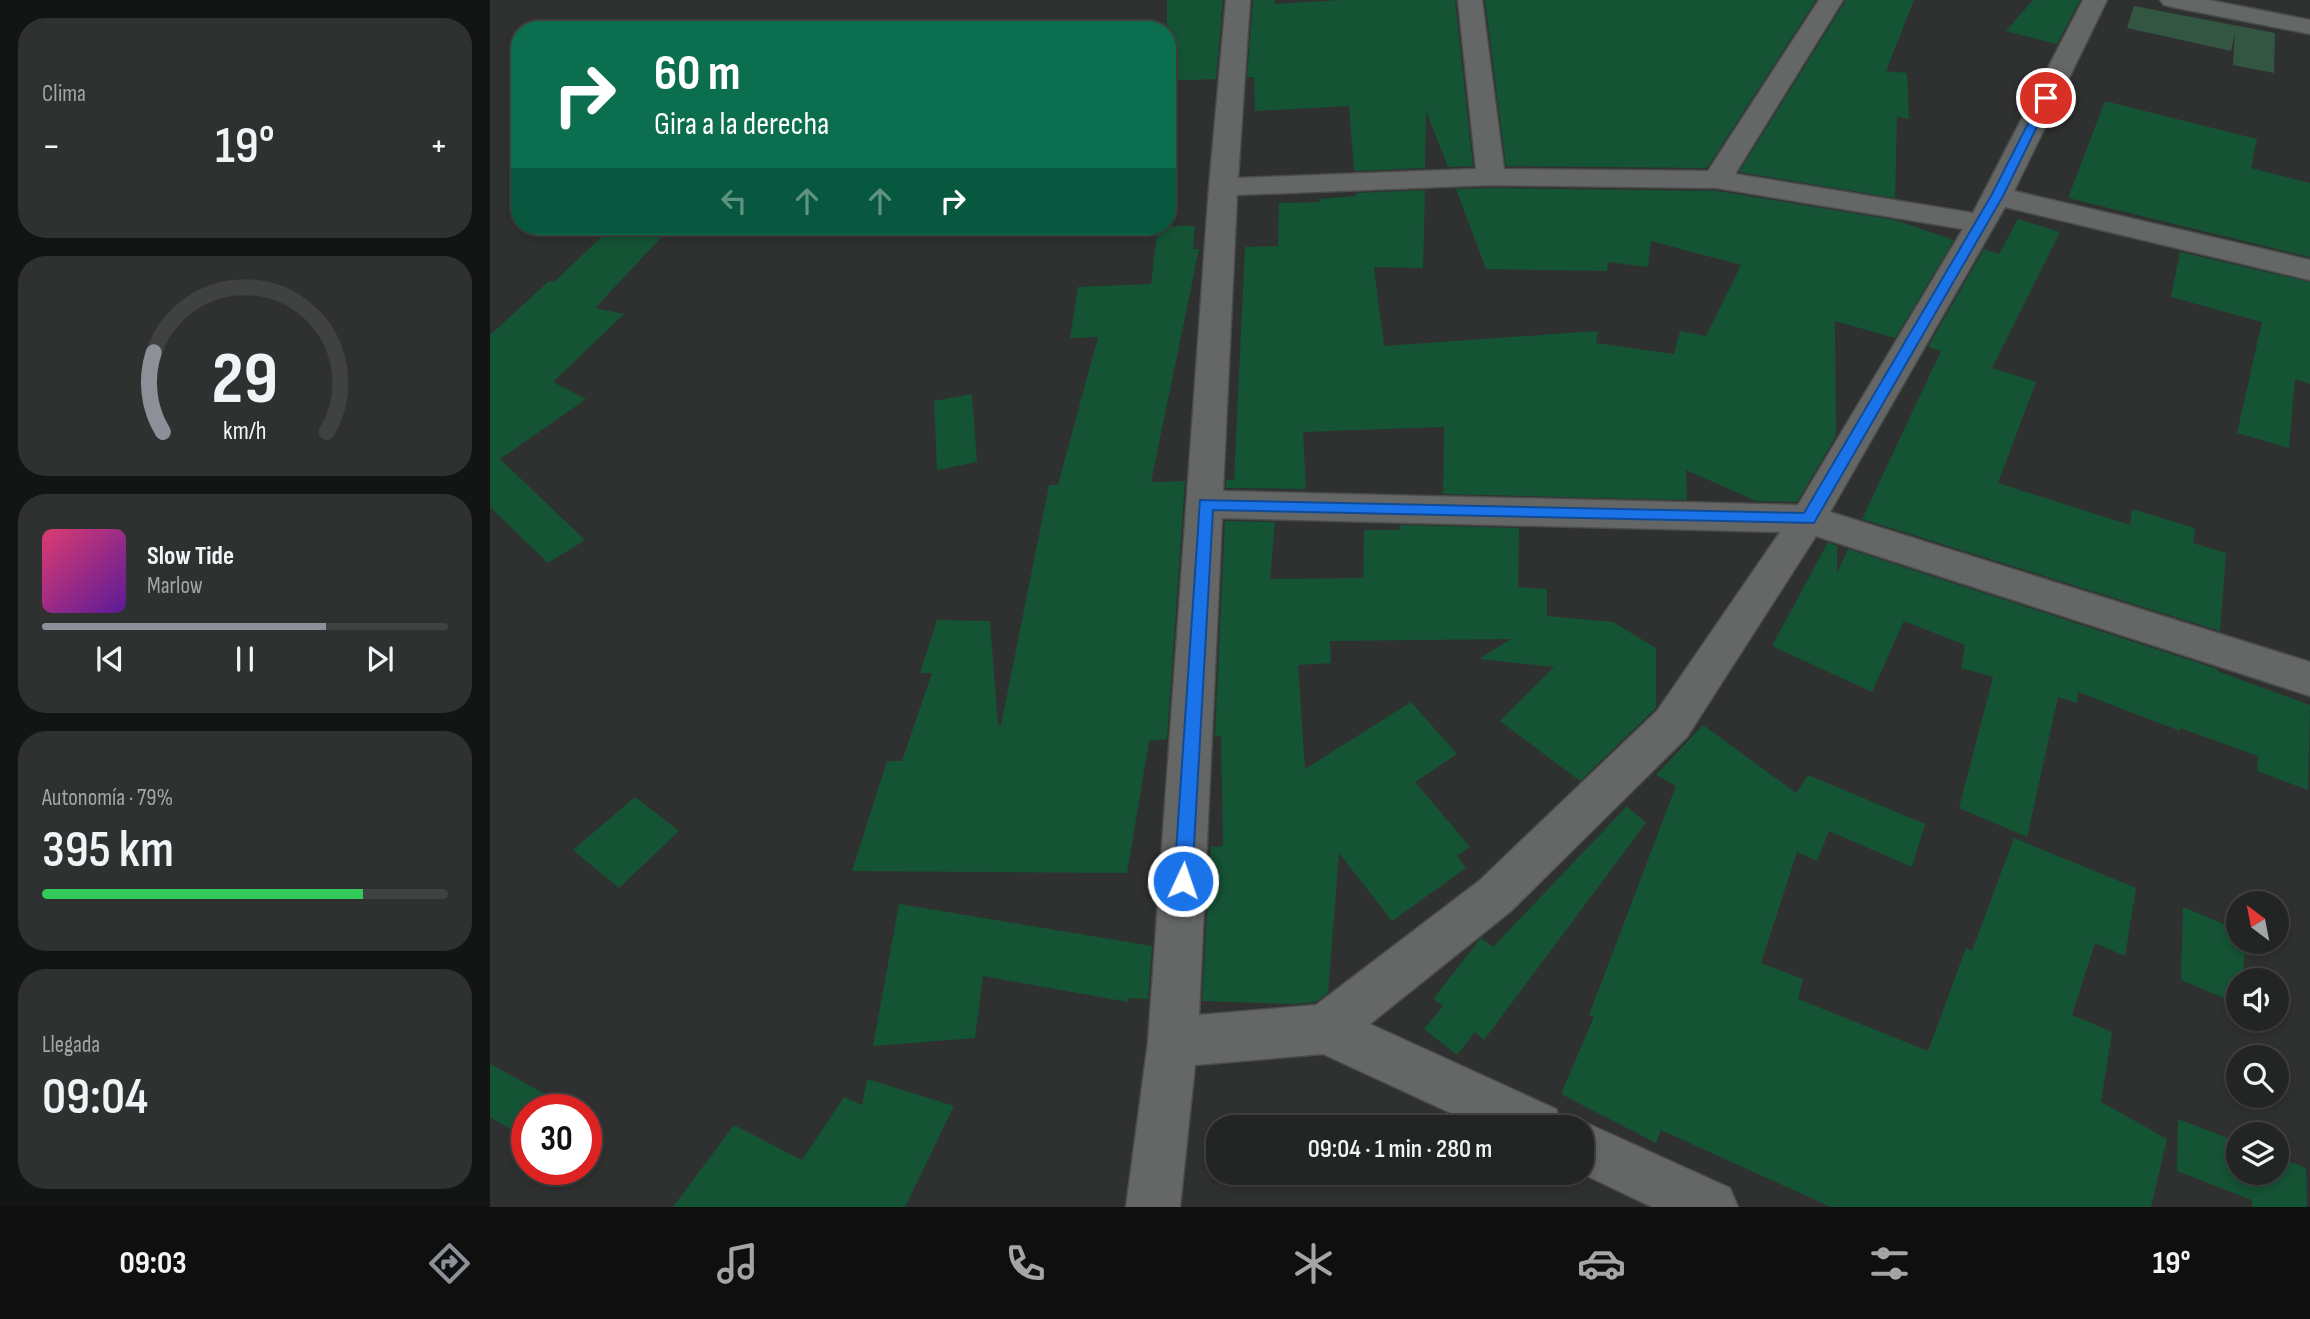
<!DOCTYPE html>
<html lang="es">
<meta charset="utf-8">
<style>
body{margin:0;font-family:"Sofia Sans Condensed",sans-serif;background:#2f3131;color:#f1f3f6;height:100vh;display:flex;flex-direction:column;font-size:26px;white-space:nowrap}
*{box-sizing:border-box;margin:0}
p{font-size:23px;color:#a3a5a6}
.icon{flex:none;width:38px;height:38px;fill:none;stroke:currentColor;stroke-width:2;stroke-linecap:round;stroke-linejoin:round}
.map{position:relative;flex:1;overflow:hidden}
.drawer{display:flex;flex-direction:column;gap:18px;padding:18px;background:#131414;width:490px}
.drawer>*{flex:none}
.hud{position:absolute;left:21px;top:21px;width:665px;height:214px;border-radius:28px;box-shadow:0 4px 10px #0003,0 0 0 2px #404241;background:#0b6e4f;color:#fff;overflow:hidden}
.needle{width:46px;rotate:328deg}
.buttons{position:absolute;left:1736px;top:891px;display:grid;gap:14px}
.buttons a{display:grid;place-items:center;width:63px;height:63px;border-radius:50%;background:#232524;box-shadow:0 4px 10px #0003,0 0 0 2px #404241;font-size:35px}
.speed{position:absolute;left:21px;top:1094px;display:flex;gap:14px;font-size:35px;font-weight:700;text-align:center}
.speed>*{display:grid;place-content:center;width:91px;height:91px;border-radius:50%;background:#232524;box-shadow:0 4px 10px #0003,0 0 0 2px #404241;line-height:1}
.speed .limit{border:10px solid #d22;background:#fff;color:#111}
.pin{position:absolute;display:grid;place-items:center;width:60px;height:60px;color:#fff;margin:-30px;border:4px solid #fff;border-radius:50%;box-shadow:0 2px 7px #0007}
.me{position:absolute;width:77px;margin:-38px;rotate:3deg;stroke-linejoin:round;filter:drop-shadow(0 0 5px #0008)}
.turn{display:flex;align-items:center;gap:24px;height:147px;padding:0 28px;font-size:32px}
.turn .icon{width:91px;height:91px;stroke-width:2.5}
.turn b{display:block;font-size:49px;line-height:60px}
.lanes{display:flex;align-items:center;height:66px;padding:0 28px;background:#0003;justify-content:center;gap:35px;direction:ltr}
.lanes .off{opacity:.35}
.big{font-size:52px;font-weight:600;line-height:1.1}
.drawer .widget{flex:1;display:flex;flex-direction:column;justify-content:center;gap:10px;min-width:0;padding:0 24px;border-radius:28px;background:#2f3131}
.drawer .dial{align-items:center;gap:0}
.dial svg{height:182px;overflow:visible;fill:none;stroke:#404241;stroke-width:7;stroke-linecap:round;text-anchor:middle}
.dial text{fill:#f1f3f6;stroke:none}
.song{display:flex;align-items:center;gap:21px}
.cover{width:84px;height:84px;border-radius:10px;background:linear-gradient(135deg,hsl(340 70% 55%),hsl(270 70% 35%))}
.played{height:7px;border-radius:4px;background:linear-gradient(90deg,#8c9099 70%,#404241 70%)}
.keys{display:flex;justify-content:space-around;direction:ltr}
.heat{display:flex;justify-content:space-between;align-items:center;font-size:38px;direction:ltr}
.charge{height:10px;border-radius:5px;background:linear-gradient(90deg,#34c759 79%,#404241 0)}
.trip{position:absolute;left:716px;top:1115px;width:388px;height:70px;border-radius:28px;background:#232524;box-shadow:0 4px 10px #0003,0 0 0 2px #404241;font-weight:600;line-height:70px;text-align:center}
.menu{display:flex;height:112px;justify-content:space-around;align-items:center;background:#0e0f0e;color:#a3a5a6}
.menu .icon{width:49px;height:49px}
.menu .on{color:#8c9099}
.menu b{font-size:32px;color:#f1f3f6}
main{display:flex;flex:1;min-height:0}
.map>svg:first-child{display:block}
.green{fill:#335642}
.building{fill:#155335}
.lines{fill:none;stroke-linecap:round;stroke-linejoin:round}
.minor-casing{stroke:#4a4c4b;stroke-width:3}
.minor{fill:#646765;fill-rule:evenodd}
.route{fill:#1a73e8;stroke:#114b97;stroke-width:2}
</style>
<main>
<section class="drawer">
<div class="widget"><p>Clima</p>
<div class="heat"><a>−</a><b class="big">19°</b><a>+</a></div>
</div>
<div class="widget dial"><svg viewBox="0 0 100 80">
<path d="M14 69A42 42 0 1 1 86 69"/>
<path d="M14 69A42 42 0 0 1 10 34" stroke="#8c9099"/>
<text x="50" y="56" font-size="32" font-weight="700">29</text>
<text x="50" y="72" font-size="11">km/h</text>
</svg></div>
<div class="widget">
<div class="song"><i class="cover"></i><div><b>Slow Tide</b><p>Marlow</p></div></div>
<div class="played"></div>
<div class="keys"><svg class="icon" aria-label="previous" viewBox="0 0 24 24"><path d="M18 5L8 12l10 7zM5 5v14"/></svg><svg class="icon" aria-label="pause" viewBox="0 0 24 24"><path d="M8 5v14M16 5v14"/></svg><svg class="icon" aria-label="next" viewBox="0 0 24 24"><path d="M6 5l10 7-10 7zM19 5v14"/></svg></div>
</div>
<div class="widget"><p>Autonomía · 79%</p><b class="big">395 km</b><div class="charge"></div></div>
<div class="widget"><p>Llegada</p><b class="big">09:04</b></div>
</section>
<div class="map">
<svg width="1820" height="1207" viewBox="0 0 1820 1207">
<rect width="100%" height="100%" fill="#2f3130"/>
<path class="green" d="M 1644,6 L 1785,33 L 1784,73 L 1743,65 L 1745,32 L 1741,51 L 1637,28 Z"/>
<g class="building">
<path d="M 677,0 L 733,0 L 726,79 L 677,81 Z"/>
<path d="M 763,0 L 785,0 L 785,4 L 850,0 L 965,0 L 983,166 L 958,167 L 936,111 L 935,168 L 864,171 L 859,106 L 765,111 L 764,77 L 757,77 Z"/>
<path d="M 995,0 L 1326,0 L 1217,168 L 1016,166 Z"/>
<path d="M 1356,0 L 1424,0 L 1396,71 L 1417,73 L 1419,119 L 1407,116 L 1405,198 L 1249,172 Z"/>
<path d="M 1543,0 L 1590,0 L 1567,44 L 1516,31 Z"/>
<path d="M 1615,101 L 1767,139 L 1761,168 L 1820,183 L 1820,257 L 1578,198 Z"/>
<path d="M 1001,188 L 1227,191 L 1405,220 L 1464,240 L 1405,338 L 1345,321 L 1346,436 L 1307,502 L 1266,501 L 1196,470 L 1197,500 L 953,494 L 954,427 L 813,432 L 816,489 L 736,488 L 736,480 L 744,480 L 755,247 L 788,246 L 789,203 L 830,202 L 829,199 L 866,196 L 866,193 L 935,190 L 933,268 L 884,267 L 894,346 L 1108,331 L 1106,343 L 1184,354 L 1190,331 L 1216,336 L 1251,265 L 1161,241 L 1158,267 L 1118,262 L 1117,271 L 996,269 L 966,189 Z"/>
<path d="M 1528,219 L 1570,232 L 1502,368 L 1546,382 L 1508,483 L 1640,525 L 1642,509 L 1705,528 L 1703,543 L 1736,553 L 1730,631 L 1372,519 L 1451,351 L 1438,347 L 1494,249 L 1509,254 Z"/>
<path d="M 123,226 L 182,226 L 105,308 L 134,314 L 63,382 L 96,399 L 10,459 L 95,540 L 58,563 L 0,507 L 0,335 L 59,281 L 64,282 Z"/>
<path d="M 668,226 L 705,226 L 703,249 L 709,249 L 661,482 L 695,481 L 677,739 L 659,741 L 637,873 L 362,871 L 397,761 L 412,761 L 442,673 L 430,673 L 447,620 L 500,621 L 508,725 L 511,725 L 559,485 L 568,485 L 608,337 L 580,338 L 588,287 L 661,284 Z"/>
<path d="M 1690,252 L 1820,282 L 1820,384 L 1805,379 L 1799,448 L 1747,433 L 1772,322 L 1681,297 Z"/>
<path d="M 482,394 L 487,462 L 447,470 L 444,401 Z"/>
<path d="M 735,521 L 785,522 L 780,579 L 873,578 L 874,530 L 910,530 L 910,525 L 1029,528 L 1028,587 L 1057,589 L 1057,616 L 1123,622 L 1166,648 L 1166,708 L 1090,781 L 1010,721 L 1064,667 L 989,659 L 1021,639 L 840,641 L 841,663 L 808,665 L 815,769 L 921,702 L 967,754 L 925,782 L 980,847 L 967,856 L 976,868 L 902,921 L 849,853 L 838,993 L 825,1002 L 804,1004 L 712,1001 L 721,847 L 733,846 L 731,736 L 725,736 Z"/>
<path d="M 1338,542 L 1347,546 L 1347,573 L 1358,549 L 1727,669 L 1727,671 L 1820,705 L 1818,790 L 1767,771 L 1768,756 L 1690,728 L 1690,731 L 1588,692 L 1587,703 L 1568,697 L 1537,837 L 1469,808 L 1503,677 L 1471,668 L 1475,645 L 1414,621 L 1382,692 L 1282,646 Z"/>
<path d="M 1213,725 L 1306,793 L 1318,775 L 1435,824 L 1422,867 L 1339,831 L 1327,861 L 1307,852 L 1271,963 L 1313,979 L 1308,999 L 1438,1051 L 1476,948 L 1482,951 L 1524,838 L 1646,888 L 1635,956 L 1605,943 L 1582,1015 L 1622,1032 L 1611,1102 L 1677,1139 L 1661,1207 L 1341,1207 L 1171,1130 L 1166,1143 L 1071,1094 L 1104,1017 L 1099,1015 L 1186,786 L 1166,775 Z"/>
<path d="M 145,797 L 189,831 L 129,888 L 83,850 Z"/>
<path d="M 1137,806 L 1156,823 L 994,1040 L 985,1032 L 967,1055 L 934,1029 L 953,1006 L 943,999 L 991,938 L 1003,947 Z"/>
<path d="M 409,904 L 662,946 L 658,999 L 639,998 L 638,1002 L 493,976 L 485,1038 L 383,1046 Z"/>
<path d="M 1693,907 L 1748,930 L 1748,942 L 1756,942 L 1752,980 L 1748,980 L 1748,1004 L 1691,980 Z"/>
<path d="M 0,1064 L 61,1097 L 51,1110 L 37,1110 L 37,1126 L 30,1135 L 0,1117 Z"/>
<path d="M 377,1079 L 464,1106 L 415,1207 L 183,1207 L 244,1125 L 312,1160 L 354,1097 L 372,1105 Z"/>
<path d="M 1688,1119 L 1748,1142 L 1748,1172 L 1787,1172 L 1787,1157 L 1816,1168 L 1817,1207 L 1762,1207 L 1762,1200 L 1687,1171 Z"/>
</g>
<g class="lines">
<defs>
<g id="minor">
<path d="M 736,0 L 760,0 L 748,178 L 986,169 L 968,0 L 992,0 L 1014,169 L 1218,171 L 1329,0 L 1353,0 L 1245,174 L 1483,213 L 1593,0 L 1617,0 L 1524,191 L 1820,260 L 1820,280 L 1515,207 L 1340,512 L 1820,662 L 1820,696 L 1326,536 L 1197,737 L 1021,911 L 880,1024 L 1066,1109 L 1074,1127 L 991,1127 L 833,1054 L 705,1065 L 690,1207 L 636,1207 L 658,1042 L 719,187 ZM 1001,185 L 1227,188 L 1473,229 L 1308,505 L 733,491 L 747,195 ZM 732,518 L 1290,532 L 1167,711 L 989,881 L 826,1005 L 709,1015 Z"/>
<path d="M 1670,0 L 1719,0 L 1820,20 L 1820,34 L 1682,7 L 1674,5 Z"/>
<path d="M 1092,1121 L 1240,1188 L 1248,1207 L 1162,1207 L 1089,1172 L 1092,1172 L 1092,1127 L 1078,1127 Z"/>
</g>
</defs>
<use href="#minor" class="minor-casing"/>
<use href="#minor" class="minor"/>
</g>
<path class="route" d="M 1556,95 L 1561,98 L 1513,196 L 1324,523 L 723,510 L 702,881 L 700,887 L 693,889 L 686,887 L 684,881 L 710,500 L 1314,513 L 1501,196 L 1551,98 Z"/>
</svg>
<div class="buttons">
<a><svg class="needle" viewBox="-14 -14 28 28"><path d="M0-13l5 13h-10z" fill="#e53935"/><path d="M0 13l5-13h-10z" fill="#a3a5a6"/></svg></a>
<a><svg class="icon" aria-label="sound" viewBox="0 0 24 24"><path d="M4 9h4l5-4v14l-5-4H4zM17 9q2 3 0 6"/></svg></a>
<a><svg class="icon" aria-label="search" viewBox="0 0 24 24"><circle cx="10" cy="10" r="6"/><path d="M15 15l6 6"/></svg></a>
<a><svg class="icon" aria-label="layers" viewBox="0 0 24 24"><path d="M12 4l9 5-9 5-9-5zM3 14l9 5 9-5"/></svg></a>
</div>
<div class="speed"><div class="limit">30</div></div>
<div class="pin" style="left:1556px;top:98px;background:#d93025"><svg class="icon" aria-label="arrive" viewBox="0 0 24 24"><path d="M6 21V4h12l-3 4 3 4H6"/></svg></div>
<svg class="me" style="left:693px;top:881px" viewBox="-20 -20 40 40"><circle r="17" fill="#1a73e8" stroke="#fff" stroke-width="3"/><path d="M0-11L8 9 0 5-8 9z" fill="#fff"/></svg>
<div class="trip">09:04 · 1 min · 280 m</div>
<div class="hud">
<div class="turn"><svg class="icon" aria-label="right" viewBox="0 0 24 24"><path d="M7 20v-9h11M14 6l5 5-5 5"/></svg><div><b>60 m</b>Gira a la derecha</div></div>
<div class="lanes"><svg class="icon off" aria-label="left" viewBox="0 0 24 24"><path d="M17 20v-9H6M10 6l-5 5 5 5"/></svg><svg class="icon off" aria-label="ahead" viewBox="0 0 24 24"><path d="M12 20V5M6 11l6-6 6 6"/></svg><svg class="icon off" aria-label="ahead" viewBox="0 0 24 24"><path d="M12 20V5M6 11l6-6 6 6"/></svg><svg class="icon" aria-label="right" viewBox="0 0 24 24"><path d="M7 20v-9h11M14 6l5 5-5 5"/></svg></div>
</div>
</div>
</main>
<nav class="menu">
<b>09:03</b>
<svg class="icon on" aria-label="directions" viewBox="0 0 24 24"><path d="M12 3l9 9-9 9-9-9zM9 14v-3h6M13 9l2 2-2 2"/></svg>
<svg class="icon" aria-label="music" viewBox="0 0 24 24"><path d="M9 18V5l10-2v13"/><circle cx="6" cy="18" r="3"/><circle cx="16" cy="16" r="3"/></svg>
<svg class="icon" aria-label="phone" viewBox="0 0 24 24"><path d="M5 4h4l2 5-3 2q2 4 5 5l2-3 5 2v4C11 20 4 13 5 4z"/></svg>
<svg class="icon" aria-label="climate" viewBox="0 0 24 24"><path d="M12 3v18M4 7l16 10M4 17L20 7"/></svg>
<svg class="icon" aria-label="car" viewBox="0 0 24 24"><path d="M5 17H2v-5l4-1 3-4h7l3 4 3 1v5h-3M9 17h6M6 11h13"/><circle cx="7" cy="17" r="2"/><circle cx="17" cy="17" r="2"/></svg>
<svg class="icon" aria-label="filters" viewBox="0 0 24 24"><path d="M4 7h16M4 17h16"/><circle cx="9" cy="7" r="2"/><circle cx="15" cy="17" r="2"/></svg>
<b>19°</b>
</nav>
